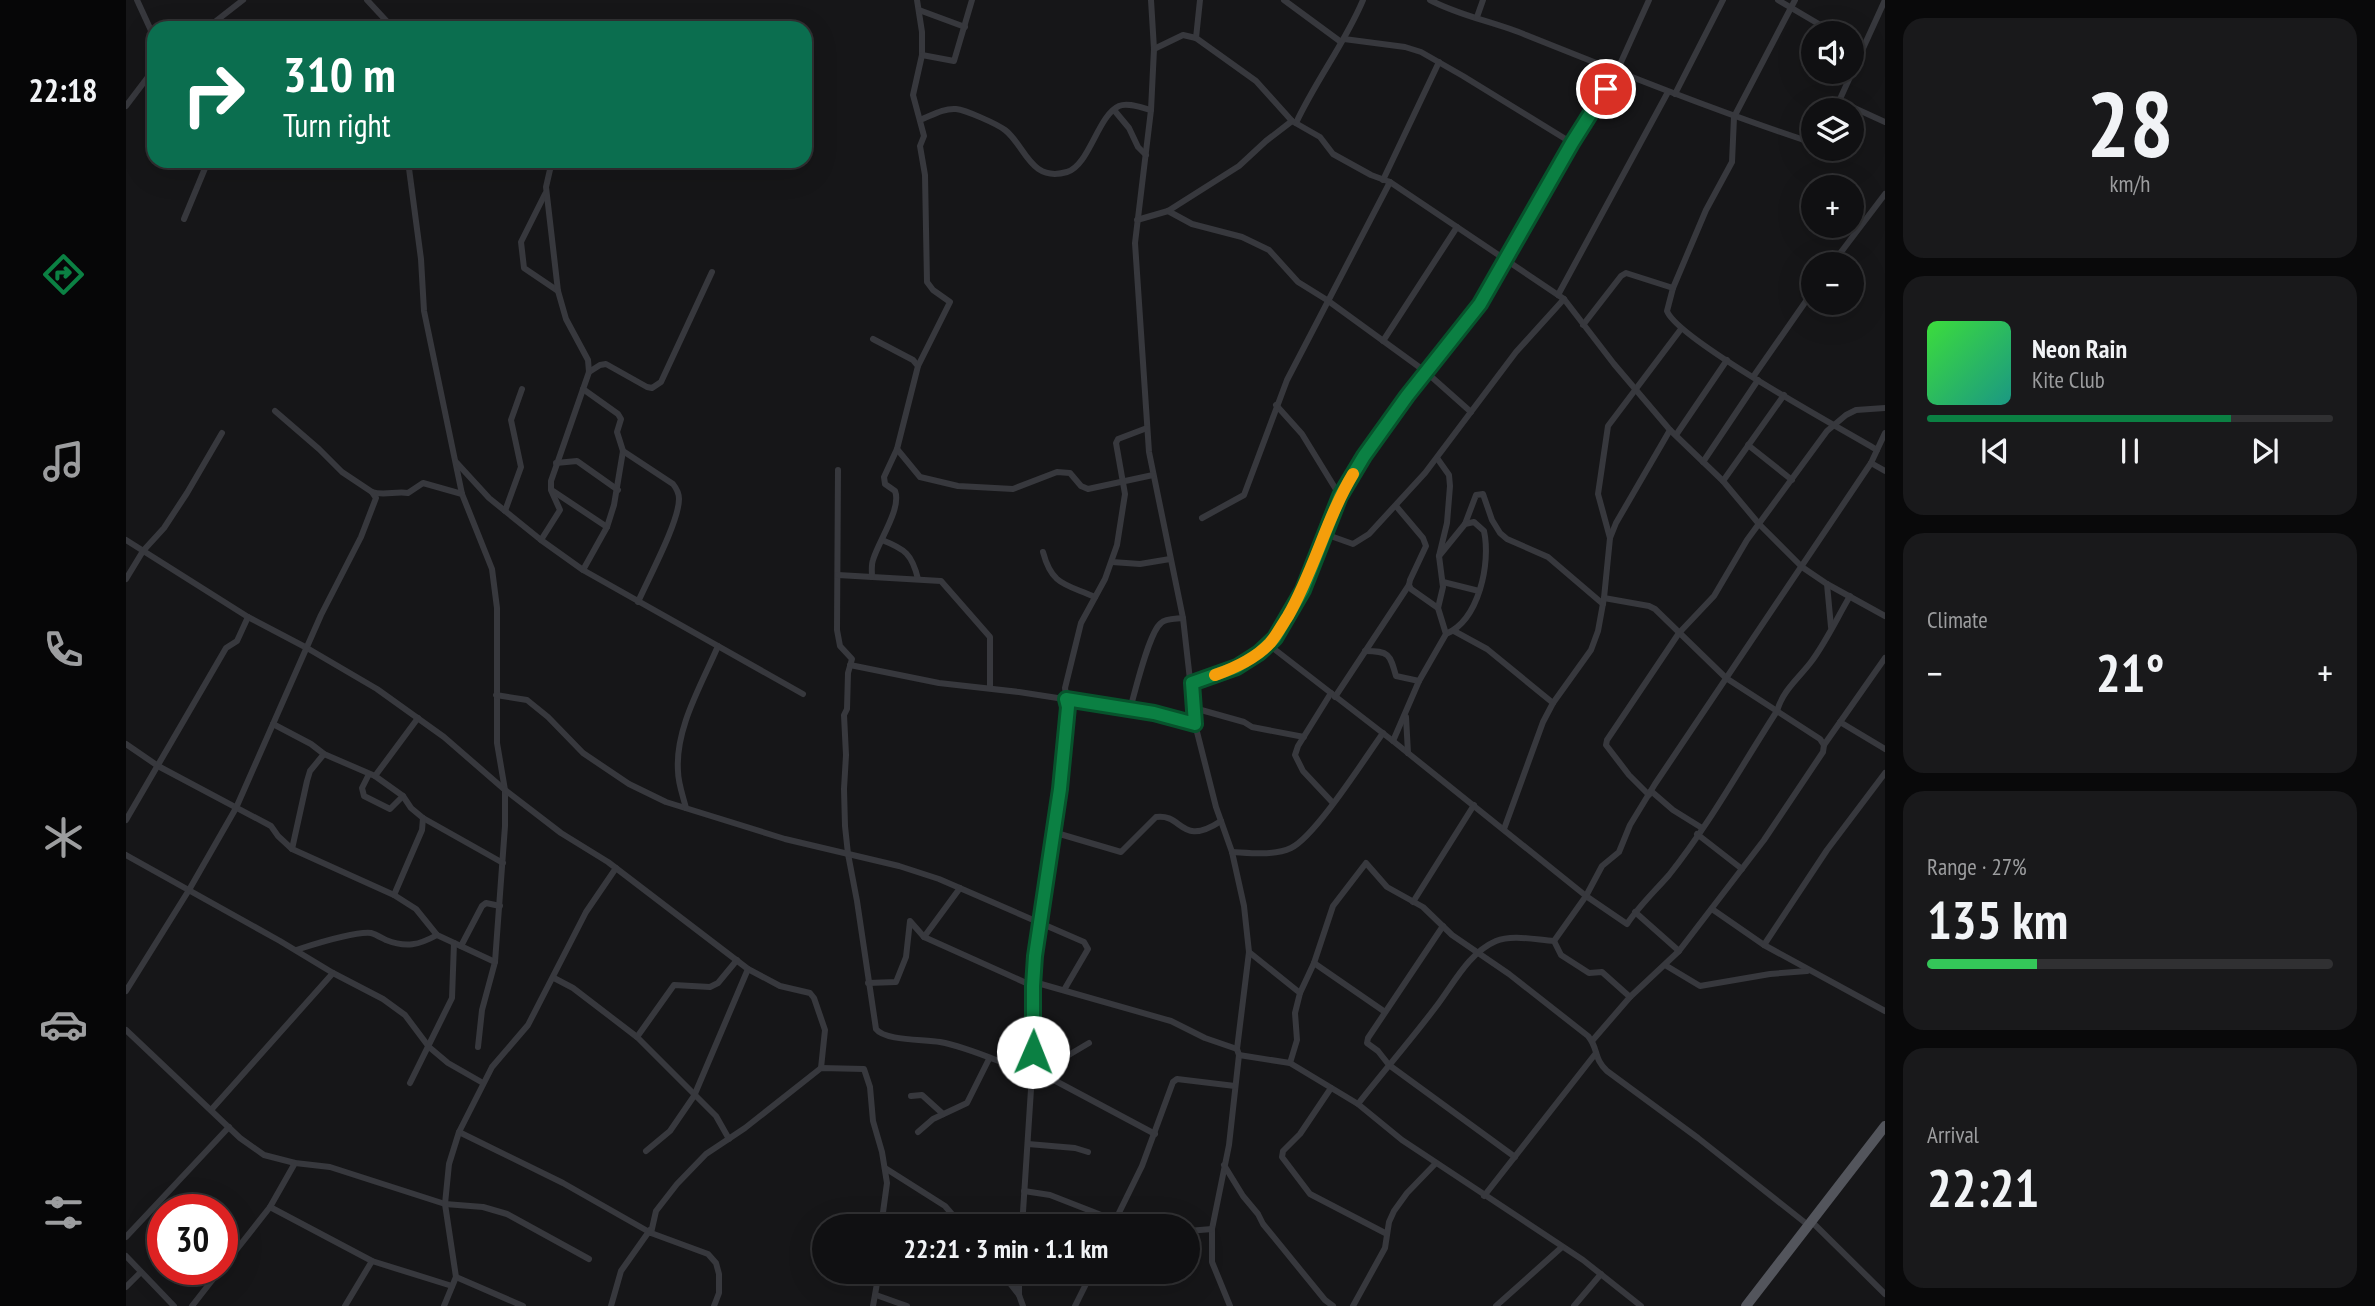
<!DOCTYPE html>
<meta charset="utf-8">
<style>
body{margin:0;font-family:"PT Sans Narrow",sans-serif;background:#19191b;color:#f1f3f6;height:100vh;display:flex;flex-direction:column;font-size:26px;white-space:nowrap}
*{box-sizing:border-box;margin:0}
p{font-size:23px;color:#9c9d9f}
.icon{flex:none;width:38px;height:38px;fill:none;stroke:currentColor;stroke-width:2;stroke-linecap:round;stroke-linejoin:round}
.map{position:relative;flex:1;overflow:hidden}
.sheet{display:flex;flex-direction:column;gap:18px;padding:18px;background:#09090a;width:490px}
.sheet>*{flex:none}
.guide{position:absolute;left:21px;top:21px;width:665px;height:147px;border-radius:21px;box-shadow:0 7px 28px #0002,0 0 0 2px #303032;background:#0b6e4f;color:#fff;overflow:hidden}
.buttons{position:absolute;left:1675px;top:21px;display:grid;gap:14px}
.buttons a{display:grid;place-items:center;width:63px;height:63px;border-radius:50%;background:#101012;box-shadow:0 7px 28px #0002,0 0 0 2px #303032;font-size:35px}
.speed{position:absolute;left:21px;top:1194px;display:flex;gap:14px;font-size:35px;font-weight:700;text-align:center}
.speed>*{display:grid;place-content:center;width:91px;height:91px;border-radius:50%;background:#101012;box-shadow:0 7px 28px #0002,0 0 0 2px #303032;line-height:1}
.speed .limit{border:10px solid #d22;background:#fff;color:#111}
.pin{position:absolute;display:grid;place-items:center;width:60px;height:60px;color:#fff;margin:-30px;border:4px solid #fff;border-radius:50%;box-shadow:0 2px 7px #0007}
.me{position:absolute;width:77px;margin:-38px;rotate:1deg;stroke-linejoin:round;filter:drop-shadow(0 0 5px #0008)}
.turn{display:flex;align-items:center;gap:24px;height:147px;padding:0 21px;font-size:32px}
.turn .icon{width:91px;height:91px;stroke-width:2.5}
.turn b{display:block;font-size:49px;line-height:60px}
.big{font-size:52px;font-weight:700;line-height:1.1}
.sheet .tile{flex:1;display:flex;flex-direction:column;justify-content:center;gap:10px;min-width:0;padding:0 24px;border-radius:21px;background:#19191b}
.sheet .dial{align-items:center;gap:0}
.dial b{font-size:91px;line-height:1}
.song{display:flex;align-items:center;gap:21px}
.cover{width:84px;height:84px;border-radius:10px;background:linear-gradient(135deg,hsl(120 70% 55%),hsl(170 70% 35%))}
.played{height:7px;border-radius:4px;background:linear-gradient(90deg,#0b8043 75%,#303032 75%)}
.keys{display:flex;justify-content:space-around;direction:ltr}
.heat{display:flex;justify-content:space-between;align-items:center;font-size:38px;direction:ltr}
.charge{height:10px;border-radius:5px;background:linear-gradient(90deg,#34c759 27%,#303032 0)}
.trip{position:absolute;left:686px;top:1214px;width:388px;height:70px;border-radius:35px;background:#101012;box-shadow:0 7px 28px #0002,0 0 0 2px #303032;font-weight:700;line-height:70px;text-align:center}
main{display:flex;flex:1;min-height:0}
.tab-bar{display:flex;flex-direction:column;width:126px;justify-content:space-around;align-items:center;background:#060607;color:#9c9d9f}
.tab-bar .icon{width:49px;height:49px}
.tab-bar .on{color:#0b8043}
.tab-bar b{font-size:32px;color:#f1f3f6}
.map>svg:first-child{display:block}
.lines{fill:none;stroke-linecap:round;stroke-linejoin:round}
.street{stroke:#37383d;stroke-width:6}
.primary{stroke:#53555c;stroke-width:10}
.route-casing{stroke:#07532c;stroke-width:18}
.route{stroke:#0b8043;stroke-width:12}
.slow{stroke:#f59e0b;stroke-width:12}
</style>
<main>
<nav class="tab-bar">
<b>22:18</b>
<svg class="icon on" aria-label="directions" viewBox="0 0 24 24"><path d="M12 3l9 9-9 9-9-9zM9 14v-3h6M13 9l2 2-2 2"/></svg>
<svg class="icon" aria-label="music" viewBox="0 0 24 24"><path d="M9 18V5l10-2v13"/><circle cx="6" cy="18" r="3"/><circle cx="16" cy="16" r="3"/></svg>
<svg class="icon" aria-label="phone" viewBox="0 0 24 24"><path d="M5 4h4l2 5-3 2q2 4 5 5l2-3 5 2v4C11 20 4 13 5 4z"/></svg>
<svg class="icon" aria-label="climate" viewBox="0 0 24 24"><path d="M12 3v18M4 7l16 10M4 17L20 7"/></svg>
<svg class="icon" aria-label="car" viewBox="0 0 24 24"><path d="M5 17H2v-5l4-1 3-4h7l3 4 3 1v5h-3M9 17h6M6 11h13"/><circle cx="7" cy="17" r="2"/><circle cx="17" cy="17" r="2"/></svg>
<svg class="icon" aria-label="filters" viewBox="0 0 24 24"><path d="M4 7h16M4 17h16"/><circle cx="9" cy="7" r="2"/><circle cx="15" cy="17" r="2"/></svg>
</nav>
<div class="map">
<svg width="1759" height="1306" viewBox="0 0 1759 1306">
<rect width="100%" height="100%" fill="#161618"/>
<g class="lines">
<g class="street">
<path d="M 11,0 L 28,37"/>
<path d="M 241,0 L 267,28"/>
<path d="M 791,0 L 796,32 L 796,55 L 787,95 L 798,136 L 794,146 L 799,175 L 801,282 L 807,290 L 824,302 L 792,366"/>
<path d="M 1025,0 L 1028,49 L 1025,110 L 1009,243 L 1023,452 L 1057,618 L 1069,724 L 1090,807 L 1106,852 L 1118,906 L 1123,952 L 1111,1049 L 1113,1055 L 1103,1145 L 1086,1229 L 1086,1262 L 1104,1306"/>
<path d="M 1158,0 L 1215,42"/>
<path d="M 1304,0 C 1334,16 1369,22 1400,35 C 1495,73 1590,111 1687,143"/>
<path d="M 1652,0 L 1708,33"/>
<path d="M 1669,0 L 1608,117 L 1606,162 L 1580,210 L 1547,288 L 1541,311 C 1552,340 1716,429 1751,450"/>
<path d="M 793,10 L 839,27"/>
<path d="M 1351,17 L 1357,0"/>
<path d="M 81,28 L 117,0"/>
<path d="M 1070,38 L 1074,0"/>
<path d="M 1218,39 L 1279,47 L 1295,52 L 1337,76 L 1446,143"/>
<path d="M 1726,44 L 1735,50"/>
<path d="M 1028,49 L 1057,35 L 1070,38 L 1130,81 L 1166,121 L 1194,137 L 1207,154 L 1245,175 L 1264,182 L 1438,299 L 1488,364 L 1544,430 L 1597,481 L 1633,524 L 1676,567 L 1701,584 L 1759,616"/>
<path d="M 796,55 L 828,61 L 846,0"/>
<path d="M 1549,94 L 1597,0"/>
<path d="M 1713,101 L 1759,122"/>
<path d="M 0,106 L 28,69"/>
<path d="M 988,110 L 1003,128 L 1012,147 L 1020,155"/>
<path d="M 1709,110 L 1759,0"/>
<path d="M 794,120 C 805,116 817,108 830,109 C 840,110 871,124 879,130 C 899,145 904,183 941,172 C 963,166 972,115 993,106 C 1002,102 1016,108 1025,110"/>
<path d="M 1170,123 C 1190,80 1219,43 1237,0"/>
<path d="M 282,161 L 295,259 L 298,311 L 336,494 L 366,569 L 371,608 L 371,743 L 379,790 L 379,826 L 369,962 L 356,1010 L 352,1047"/>
<path d="M 1257,180 L 1313,62"/>
<path d="M 419,194 L 395,242 L 398,268 L 432,291"/>
<path d="M 1042,211 L 1066,224 L 1116,237 L 1143,250 L 1172,282 L 1201,300 L 1300,372 L 1345,412"/>
<path d="M 58,219 L 82,161"/>
<path d="M 1011,220 L 1042,211 L 1113,166 L 1140,141 L 1166,121"/>
<path d="M 1706,264 L 1759,194"/>
<path d="M 1432,295 L 1542,92"/>
<path d="M 1457,325 L 1495,276 L 1500,273 L 1547,288"/>
<path d="M 1257,341 L 1331,227"/>
<path d="M 463,372 L 474,365 L 480,364 L 521,387 L 526,388 L 535,382 L 586,272"/>
<path d="M 1627,377 L 1687,291"/>
<path d="M 457,389 L 492,414 L 495,419 L 491,432 L 497,451 L 488,505 L 481,527 L 457,570"/>
<path d="M 1150,405 L 1176,434 L 1214,496"/>
<path d="M 1550,435 L 1601,360"/>
<path d="M 1622,445 L 1666,480"/>
<path d="M 771,449 L 794,477 L 832,486 L 887,489 L 931,472 L 944,473 L 955,486 L 962,489 L 1027,475"/>
<path d="M 497,451 L 547,484 C 551,489 553,493 553,499 C 553,522 522,579 512,602"/>
<path d="M 1311,458 L 1323,475 L 1324,486 L 1321,523 L 1313,556 L 1317,587 L 1312,608"/>
<path d="M 330,462 L 363,498 L 415,540 L 457,570 L 677,694"/>
<path d="M 1577,462 L 1632,380"/>
<path d="M 430,463 L 451,461 L 492,490"/>
<path d="M 1745,463 L 1759,471"/>
<path d="M 712,470 L 711,630 L 714,646 L 726,659 L 722,673 L 721,709 L 718,715 L 720,755 L 718,789 L 719,826 L 722,854 L 731,901 L 750,1029 C 759,1041 798,1039 814,1042 C 852,1049 886,1070 924,1078 L 1029,1134"/>
<path d="M 1597,481 L 1658,395"/>
<path d="M 427,491 L 481,527"/>
<path d="M 246,492 C 257,496 270,491 282,493 L 297,483 L 336,494"/>
<path d="M 379,511 L 395,467 L 385,420 L 396,389"/>
<path d="M 1076,518 L 1118,495 L 1161,380 L 1264,182"/>
<path d="M 1339,524 L 1350,495 L 1357,494 L 1366,520 L 1374,533 L 1381,539 L 1422,557 L 1477,604"/>
<path d="M 1199,534 L 1227,544 L 1243,534 L 1299,473 L 1390,352 L 1438,299"/>
<path d="M 1484,538 L 1472,494 L 1482,426 L 1555,329"/>
<path d="M 0,540 L 122,617 L 181,648 L 251,689 L 318,737 L 379,790 L 435,833 L 482,862 L 622,969 L 654,986 L 684,993 L 688,998 L 699,1030 L 695,1068"/>
<path d="M 415,540 L 434,510 L 425,490 L 425,481 L 463,372 L 462,360 L 440,319 L 432,291 L 420,187 L 426,161"/>
<path d="M 756,540 C 779,549 786,554 792,579"/>
<path d="M 917,552 C 926,586 940,584 969,597"/>
<path d="M 1313,556 L 1339,524 L 1348,522 L 1358,531 C 1365,563 1353,620 1320,634"/>
<path d="M 986,562 L 1014,564 L 1044,559"/>
<path d="M 712,575 L 815,581 L 864,637 L 864,688"/>
<path d="M 746,577 C 746,571 745,565 747,560 C 752,542 776,508 769,491 L 759,484 L 758,477 L 771,449 L 792,366 L 787,360 L 747,339"/>
<path d="M 0,579 L 17,551 L 38,528 L 61,493 L 96,433"/>
<path d="M 1317,582 L 1353,591"/>
<path d="M 1701,584 L 1705,627"/>
<path d="M 1478,598 L 1523,606 L 1529,609 L 1600,678 L 1694,739 L 1698,745"/>
<path d="M 1328,631 L 1361,649 L 1427,703"/>
<path d="M 1143,645 L 1267,741 L 1460,896 L 1501,924 C 1513,906 1529,891 1543,875 C 1583,825 1616,765 1651,711 C 1657,690 1672,679 1685,662 C 1700,642 1711,618 1724,596"/>
<path d="M 1239,651 C 1263,651 1264,654 1270,676 L 1293,681"/>
<path d="M 724,665 L 813,683 L 893,692 L 1028,713 L 1069,724"/>
<path d="M 1066,683 L 1111,667 L 1133,653 L 1148,638 L 1177,590 L 1214,496 L 1238,456 L 1281,396 L 1354,304 L 1446,143 L 1491,71 L 1523,0"/>
<path d="M 1205,693 L 1172,746 L 1169,755 L 1177,771 L 1207,803"/>
<path d="M 370,695 L 401,700 L 422,717 L 457,753 L 503,784 L 540,802 L 659,839 L 773,866 L 813,879 L 958,942 L 962,949 L 938,990"/>
<path d="M 1209,697 L 1283,585 L 1284,580 L 1300,546 L 1297,538 L 1270,506"/>
<path d="M 1068,708 L 1118,722 L 1126,727 L 1178,737"/>
<path d="M 1004,709 C 1009,692 1023,632 1035,623 C 1040,618 1050,619 1057,618"/>
<path d="M 1280,717 L 1282,753"/>
<path d="M 1714,722 L 1759,749"/>
<path d="M 147,724 L 185,744 L 198,754 L 249,776 L 277,796 L 285,808 L 297,818 L 377,863"/>
<path d="M 1267,741 L 1293,681 L 1320,634 L 1312,608 L 1285,589 L 1283,585"/>
<path d="M 0,744 L 32,766 L 145,826 L 152,836 L 166,849 L 268,895 L 290,909 L 311,935 L 369,962"/>
<path d="M 243,774 L 236,788 L 238,796 L 264,809 L 277,796"/>
<path d="M 249,776 L 292,718"/>
<path d="M 1525,791 L 1547,810 L 1576,828"/>
<path d="M 1523,795 L 1503,775 L 1480,745 L 1481,740 L 1553,633 L 1588,596 L 1621,540 L 1701,431 L 1720,415 L 1730,410 L 1759,408"/>
<path d="M 560,808 C 557,796 552,783 552,771 C 549,728 576,684 592,646"/>
<path d="M 0,820 L 100,648 L 111,641 L 122,617"/>
<path d="M 1378,829 L 1417,722 L 1427,703 L 1465,650 L 1472,631 L 1478,598 L 1484,538 L 1490,523 L 1544,430"/>
<path d="M 927,832 L 995,852 L 1030,817 C 1057,813 1054,848 1095,821"/>
<path d="M 1571,834 L 1616,869"/>
<path d="M 166,849 L 181,781 L 184,771 L 198,754"/>
<path d="M 1106,852 C 1125,853 1148,856 1165,848 C 1189,837 1239,758 1257,733"/>
<path d="M 0,855 L 154,941 L 207,973 L 257,999 L 279,1015 L 303,1047 L 322,1063 L 357,1083"/>
<path d="M 268,895 L 296,830 L 297,818"/>
<path d="M 1287,902 L 1348,805"/>
<path d="M 1586,909 L 1638,945 L 1759,1011"/>
<path d="M 1509,912 L 1553,951 L 1638,840 L 1697,752 L 1698,745 L 1759,658"/>
<path d="M 1317,926 L 1242,1038 L 1241,1043 L 1252,1051 L 1263,1065 L 1389,1157"/>
<path d="M 798,937 L 834,888"/>
<path d="M 1428,941 L 1460,896 L 1476,866 L 1493,852 L 1504,825 L 1529,784 L 1745,463 L 1759,433"/>
<path d="M 1638,945 L 1701,850 L 1759,773"/>
<path d="M 335,946 L 356,906 L 360,903 L 374,906"/>
<path d="M 170,950 C 186,945 228,931 245,933 C 249,934 256,938 260,940 C 280,948 293,945 311,935"/>
<path d="M 1123,952 L 1174,993 L 1169,1013 L 1171,1040 L 1164,1063"/>
<path d="M 1188,963 L 1259,1012"/>
<path d="M 1539,965 L 1574,986 L 1644,974 L 1681,971"/>
<path d="M 428,978 L 447,988 L 511,1037 L 590,1116 L 603,1139"/>
<path d="M 908,982 L 1045,1021 L 1079,1038 L 1111,1049"/>
<path d="M 742,983 L 770,982 L 780,957 L 784,921 L 798,937 L 907,986"/>
<path d="M 0,991 L 63,890 L 110,808 L 195,615 L 235,537 L 250,498 L 246,492 L 216,472 L 193,449 L 149,411"/>
<path d="M 1174,993 L 1188,963 L 1207,906 L 1240,863 L 1261,887 L 1297,907 L 1326,935 L 1383,974 L 1462,1036 C 1473,1049 1467,1058 1481,1071 L 1572,1138 L 1682,1225"/>
<path d="M 0,1030 L 114,1138 L 138,1155 L 169,1163 L 204,1167 L 319,1204 L 357,1207 L 381,1214 L 463,1259"/>
<path d="M 511,1037 L 548,985 L 584,987 L 592,983 L 611,960"/>
<path d="M 1466,1041 L 1504,997 L 1553,951"/>
<path d="M 1113,1055 L 1164,1063 L 1232,1104 L 1276,1140 L 1457,1260 L 1515,1306"/>
<path d="M 929,1081 L 936,1059 L 963,1043"/>
<path d="M 284,1083 L 326,998 L 328,943"/>
<path d="M 1205,1088 L 1174,1134 L 1157,1151 L 1156,1157 L 1184,1194 L 1261,1234"/>
<path d="M 785,1096 L 796,1095 L 817,1114"/>
<path d="M 1232,1104 C 1257,1072 1284,1041 1309,1008 C 1327,985 1342,953 1370,941 C 1386,934 1411,940 1428,941 L 1435,955 L 1463,973 L 1476,972 L 1504,997"/>
<path d="M 85,1110 L 207,973"/>
<path d="M 333,1132 L 437,1183 L 525,1233 L 582,1254 L 590,1263 L 593,1274 L 593,1293 L 588,1306"/>
<path d="M 792,1132 L 807,1119 L 841,1103 L 863,1059"/>
<path d="M 902,1144 L 949,1148 L 962,1152"/>
<path d="M 520,1151 L 544,1131 L 568,1096 L 622,969"/>
<path d="M 1098,1165 L 1117,1196 L 1132,1214 L 1137,1224 L 1199,1300 L 1207,1306"/>
<path d="M 759,1168 L 819,1206 L 837,1227"/>
<path d="M 898,1191 L 924,1195 L 1006,1227"/>
<path d="M 1358,1196 L 1470,1053"/>
<path d="M 144,1207 L 246,1261 L 326,1286"/>
<path d="M 1685,1221 L 1759,1294"/>
<path d="M 896,1227 L 906,1074 L 909,956 L 934,789 L 942,707 L 939,688 L 955,623 L 979,579 L 991,545 L 999,494 L 990,443 L 992,439 L 1021,428"/>
<path d="M 986,1227 L 1016,1166 L 1047,1082 L 1051,1079 L 1109,1086"/>
<path d="M 1062,1231 L 1086,1229"/>
<path d="M 525,1233 L 530,1211 L 551,1184 L 580,1154 L 619,1128 L 695,1068 L 738,1069 L 744,1087 L 747,1121 L 756,1152 L 761,1183 L 755,1227"/>
<path d="M 0,1237 L 103,1127"/>
<path d="M 0,1256 L 48,1306"/>
<path d="M 96,1268 L 144,1207 L 169,1163"/>
<path d="M 875,1272 L 893,1295"/>
<path d="M 893,1272 L 893,1295 L 897,1306"/>
<path d="M 330,1277 L 397,1306"/>
<path d="M 0,1287 L 15,1272"/>
<path d="M 750,1295 L 781,1306"/>
<path d="M 66,1306 L 95,1269"/>
<path d="M 219,1306 L 246,1261"/>
<path d="M 318,1306 L 330,1277 L 319,1204 L 323,1164 L 333,1132 L 366,1067 L 402,1025 L 460,912 L 490,868"/>
<path d="M 485,1306 L 495,1271 L 524,1230"/>
<path d="M 747,1306 L 753,1272"/>
<path d="M 949,1306 L 966,1272"/>
<path d="M 1227,1306 L 1259,1248 L 1263,1222 L 1268,1211 L 1281,1193 L 1309,1164"/>
<path d="M 1370,1306 L 1436,1247"/>
<path d="M 1448,1306 L 1475,1274"/>
</g>
<path class="primary" d="M 1620,1306 L 1759,1126"/>
</g>
<g class="lines">
<defs>
<path id="route" d="M 907,1052 L 907,986 L 909,956 L 934,789 L 942,707 L 940,699 L 1028,713 L 1069,724 L 1066,683 L 1111,667 L 1133,653 L 1149,638 L 1177,590 L 1214,496 L 1238,456 L 1281,396 L 1354,304 L 1446,143 L 1480,89"/>
</defs>
<use href="#route" class="route-casing"/>
<use href="#route" class="route"/>
<path class="slow" d="M 1089,675 C 1109,668 1129,659 1144,643 C 1151,635 1156,625 1162,616 C 1188,571 1200,519 1227,474"/>
</g>
</svg>
<div class="buttons">
<a><svg class="icon" aria-label="sound" viewBox="0 0 24 24"><path d="M4 9h4l5-4v14l-5-4H4zM17 9q2 3 0 6"/></svg></a>
<a><svg class="icon" aria-label="layers" viewBox="0 0 24 24"><path d="M12 4l9 5-9 5-9-5zM3 14l9 5 9-5"/></svg></a>
<a>+</a>
<a>−</a>
</div>
<div class="speed"><div class="limit">30</div></div>
<div class="pin" style="left:1480px;top:89px;background:#d93025"><svg class="icon" aria-label="arrive" viewBox="0 0 24 24"><path d="M6 21V4h12l-3 4 3 4H6"/></svg></div>
<svg class="me" style="left:907px;top:1052px" viewBox="-20 -20 40 40"><circle r="19" fill="#fff"/><path d="M0-13L10 11 0 6-10 11z" fill="#0b8043"/></svg>
<div class="trip">22:21 · 3 min · 1.1 km</div>
<div class="guide">
<div class="turn"><svg class="icon" aria-label="right" viewBox="0 0 24 24"><path d="M7 20v-9h11M14 6l5 5-5 5"/></svg><div><b>310 m</b>Turn right</div></div>
</div>
</div>
<section class="sheet">
<div class="tile dial"><b>28</b><p>km/h</p></div>
<div class="tile">
<div class="song"><i class="cover"></i><div><b>Neon Rain</b><p>Kite Club</p></div></div>
<div class="played"></div>
<div class="keys"><svg class="icon" aria-label="previous" viewBox="0 0 24 24"><path d="M18 5L8 12l10 7zM5 5v14"/></svg><svg class="icon" aria-label="pause" viewBox="0 0 24 24"><path d="M8 5v14M16 5v14"/></svg><svg class="icon" aria-label="next" viewBox="0 0 24 24"><path d="M6 5l10 7-10 7zM19 5v14"/></svg></div>
</div>
<div class="tile"><p>Climate</p>
<div class="heat"><a>−</a><b class="big">21°</b><a>+</a></div>
</div>
<div class="tile"><p>Range · 27%</p><b class="big">135 km</b><div class="charge"></div></div>
<div class="tile"><p>Arrival</p><b class="big">22:21</b></div>
</section>
</main>
